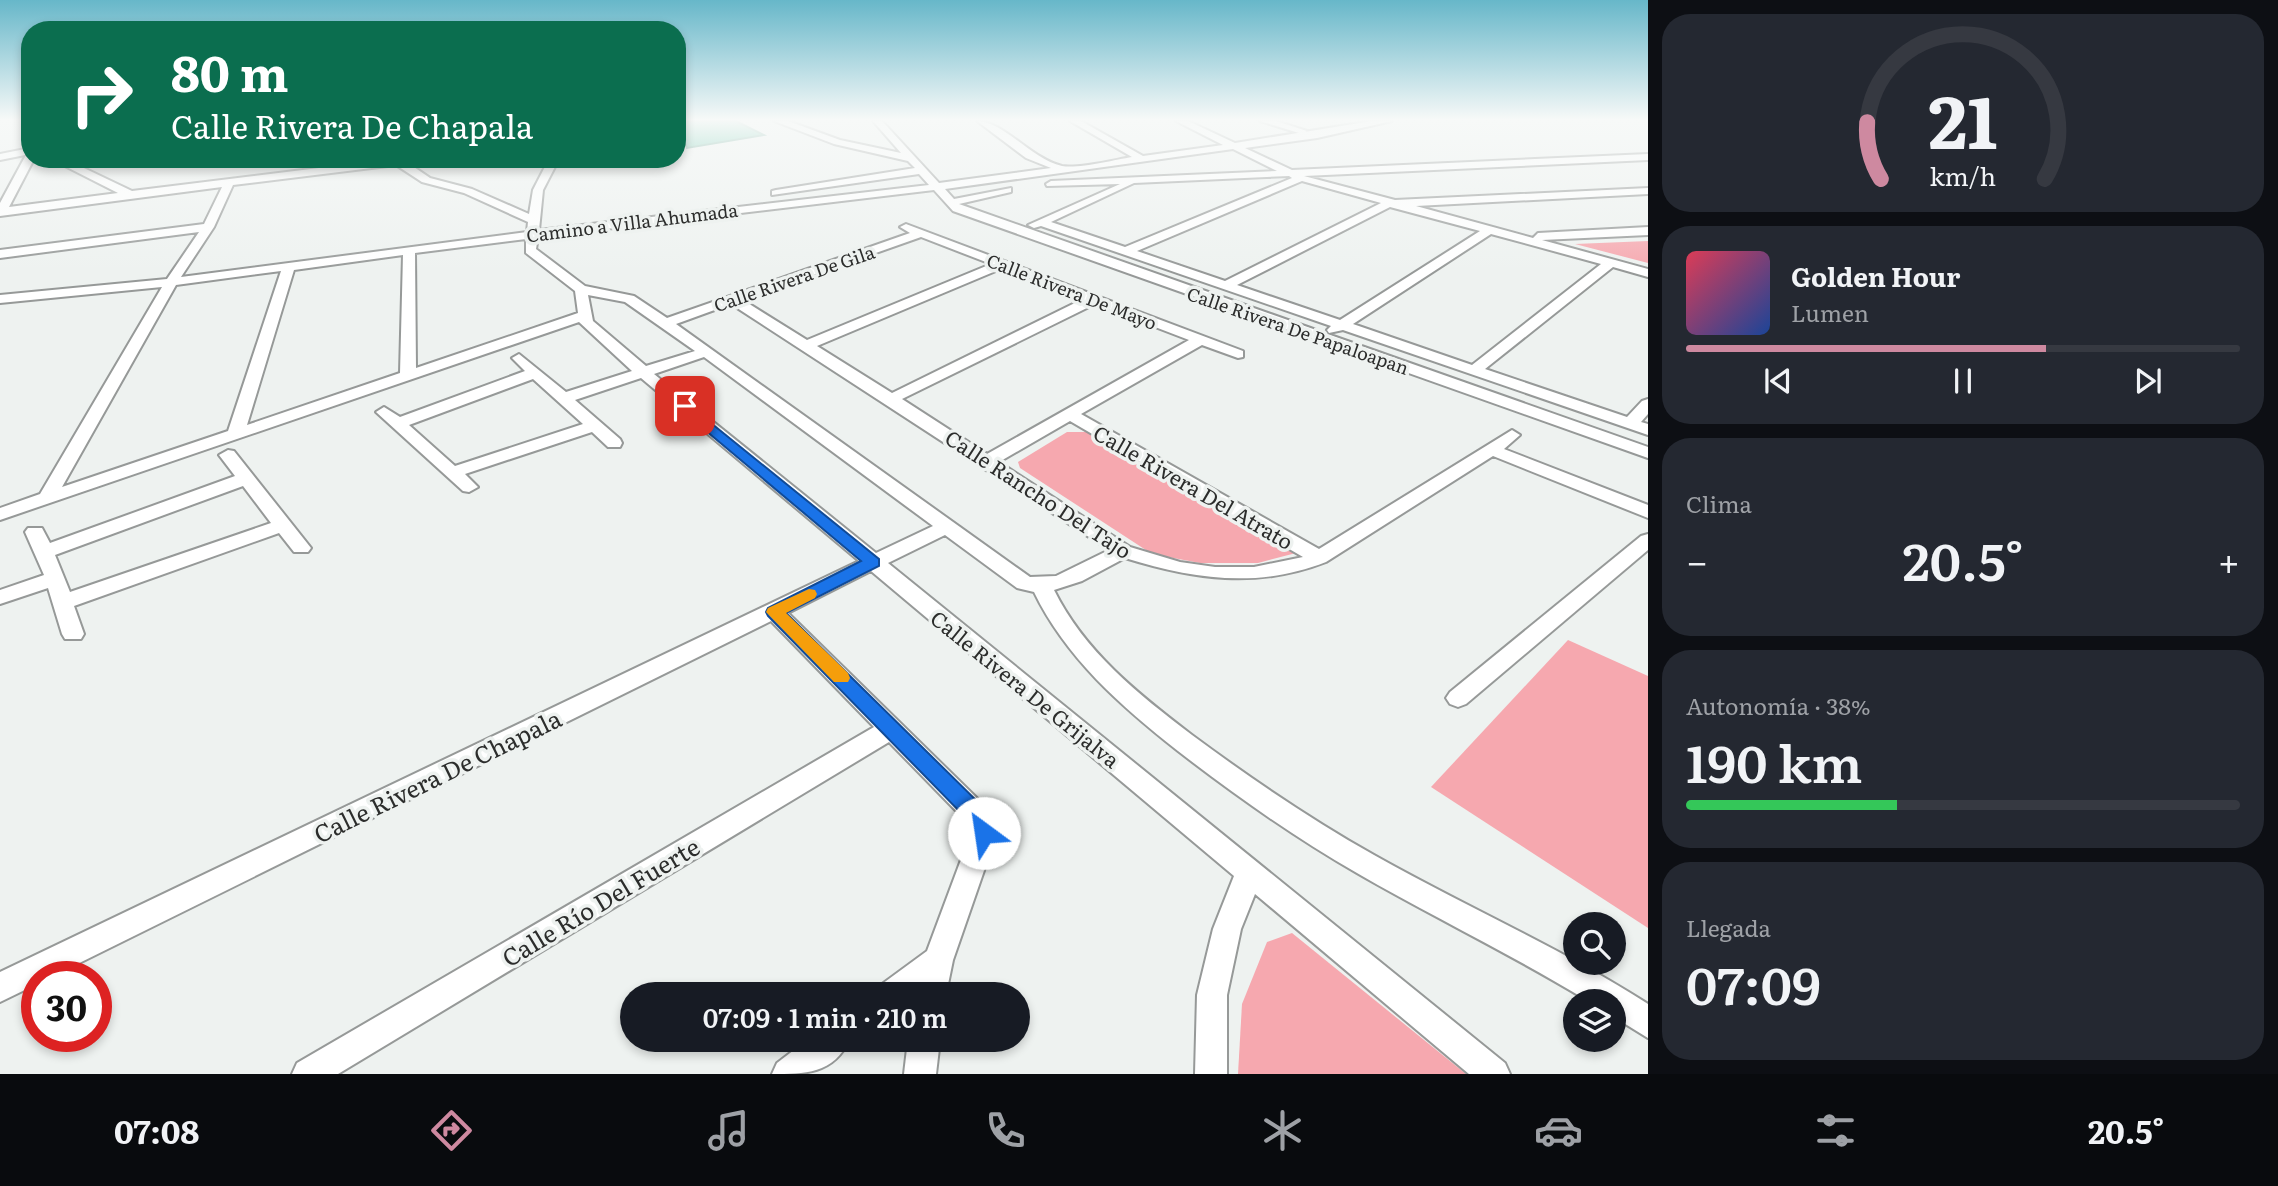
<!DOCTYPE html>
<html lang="es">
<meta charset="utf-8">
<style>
body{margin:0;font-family:Literata,serif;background:#242831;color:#f1f3f6;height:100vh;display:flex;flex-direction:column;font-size:26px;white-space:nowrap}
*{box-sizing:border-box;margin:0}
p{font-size:23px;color:#9ea1a6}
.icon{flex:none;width:38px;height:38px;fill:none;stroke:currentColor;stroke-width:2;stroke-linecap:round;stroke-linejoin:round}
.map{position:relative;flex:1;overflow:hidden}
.details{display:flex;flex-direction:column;gap:14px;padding:14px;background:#0d0f14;width:630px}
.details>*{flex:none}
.guide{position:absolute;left:21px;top:21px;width:665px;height:147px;border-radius:28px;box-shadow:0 4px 10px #0003;background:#0b6e4f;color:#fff;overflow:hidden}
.fabs{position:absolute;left:1563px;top:912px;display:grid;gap:14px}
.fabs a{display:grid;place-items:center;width:63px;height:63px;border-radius:50%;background:#171b24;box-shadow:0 4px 10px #0003;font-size:35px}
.speed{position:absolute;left:21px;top:961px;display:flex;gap:14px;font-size:35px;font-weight:700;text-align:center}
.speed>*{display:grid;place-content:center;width:91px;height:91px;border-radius:50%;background:#171b24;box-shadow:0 4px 10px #0003;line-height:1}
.speed .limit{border:10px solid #d22;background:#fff;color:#111}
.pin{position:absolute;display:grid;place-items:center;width:60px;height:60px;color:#fff;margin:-30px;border-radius:14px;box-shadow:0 4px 10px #0006}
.me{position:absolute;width:77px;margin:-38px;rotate:329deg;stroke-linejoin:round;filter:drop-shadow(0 0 5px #0008)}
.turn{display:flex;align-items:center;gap:24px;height:147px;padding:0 35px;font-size:32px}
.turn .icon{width:91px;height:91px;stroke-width:2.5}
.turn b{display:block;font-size:49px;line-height:60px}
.big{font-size:52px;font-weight:600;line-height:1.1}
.details .card{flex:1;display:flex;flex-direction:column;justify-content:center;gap:10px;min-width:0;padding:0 24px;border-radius:28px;background:#242831}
.details .dial{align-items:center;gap:0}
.dial svg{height:182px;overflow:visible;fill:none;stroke:#363941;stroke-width:7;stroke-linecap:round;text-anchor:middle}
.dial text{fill:#f1f3f6;stroke:none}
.song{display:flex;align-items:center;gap:21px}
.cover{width:84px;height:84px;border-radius:10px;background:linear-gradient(135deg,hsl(350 70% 55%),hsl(220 70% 35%))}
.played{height:7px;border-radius:4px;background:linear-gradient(90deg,#ce89a0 65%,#363941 65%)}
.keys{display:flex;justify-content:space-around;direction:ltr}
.heat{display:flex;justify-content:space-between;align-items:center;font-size:38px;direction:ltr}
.charge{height:10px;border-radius:5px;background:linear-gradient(90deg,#34c759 38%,#363941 0)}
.trip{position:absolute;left:620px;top:982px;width:410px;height:70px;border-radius:35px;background:#171b24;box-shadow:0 4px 10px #0003;font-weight:600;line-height:70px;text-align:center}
.tab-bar{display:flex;height:112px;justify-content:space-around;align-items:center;background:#090b0e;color:#9ea1a6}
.tab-bar .icon{width:49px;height:49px}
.tab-bar .active{color:#ce89a0}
.tab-bar b{font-size:32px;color:#f1f3f6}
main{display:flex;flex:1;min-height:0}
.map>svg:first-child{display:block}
.green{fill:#f6a8af}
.water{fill:#47bc9b;stroke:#3f917a;stroke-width:2}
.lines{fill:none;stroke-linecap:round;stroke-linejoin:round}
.minor-casing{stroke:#969998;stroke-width:4}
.minor{fill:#fff;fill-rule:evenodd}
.route{fill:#1a73e8;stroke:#114b97;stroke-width:2}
.slow{fill:#f59e0b}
.labels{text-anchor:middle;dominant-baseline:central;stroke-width:7;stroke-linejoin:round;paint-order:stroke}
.far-street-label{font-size:18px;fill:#2c2d2c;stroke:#eef2f0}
.street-label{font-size:21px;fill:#2c2d2c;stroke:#eef2f0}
.near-street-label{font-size:24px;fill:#2c2d2c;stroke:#eef2f0}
</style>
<main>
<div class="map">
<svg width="1648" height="1074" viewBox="0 0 1648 1074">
<rect width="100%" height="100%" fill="#eef2f0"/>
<g class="green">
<path d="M 1648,241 L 1648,263 L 1575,244 Z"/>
<path d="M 1067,432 L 1087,432 L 1296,553 L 1258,563 L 1200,563 L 1152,554 L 1020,468 L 1018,462 Z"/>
<path d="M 1568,640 L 1648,676 L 1648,928 L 1431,787 Z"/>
<path d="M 1292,933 L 1466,1074 L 1238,1074 L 1242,1004 L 1267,942 Z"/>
</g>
<path class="water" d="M 677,121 L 736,121 L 764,135 L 687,148 L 684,140 L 677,137 Z"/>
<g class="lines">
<defs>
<g id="minor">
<path d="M 774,121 L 788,121 L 840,140 L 901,153 L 873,121 L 882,121 L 939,183 L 1051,168 L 1026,158 L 977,121 C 1003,121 1032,159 1062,166 C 1078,169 1114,160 1132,157 L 1070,121 L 1081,121 L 1143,156 L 1223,145 L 1176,121 L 1188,121 L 1235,143 L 1372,121 L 1392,121 L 1317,138 L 1245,148 L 1292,170 L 1648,154 L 1648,160 L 1304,176 L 1395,200 L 1648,188 L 1648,194 L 1416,206 L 1533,238 L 1538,233 L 1648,227 L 1648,235 L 1542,240 L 1648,269 L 1648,277 L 1613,267 L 1485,369 L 1627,417 L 1642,401 L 1648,399 L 1648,414 L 1641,422 L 1648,424 L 1648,435 L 1343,330 L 1329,333 L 1327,330 L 1331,326 L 1041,226 L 1034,228 L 1028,225 L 1120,184 L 1047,186 L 1046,184 L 1051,181 L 1277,171 L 1233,149 L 945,189 L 954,199 L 1011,188 L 1011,192 L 959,204 L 1648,447 L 1648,458 L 953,211 L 934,190 L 538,237 L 536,249 L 585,286 L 634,296 L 667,318 L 910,233 L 900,227 L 906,224 L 1243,351 L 1243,357 L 1238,358 L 1202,345 L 1081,414 L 1319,549 L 1512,430 L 1520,435 L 1504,449 L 1648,505 L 1648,518 L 1493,456 L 1326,562 C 1257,589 1193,579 1125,558 L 1082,581 L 1054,590 C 1084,651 1138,694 1192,735 C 1250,778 1310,819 1374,855 C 1466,907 1561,948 1648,1004 L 1648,1038 L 1614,1017 L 1614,1001 L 1588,1001 C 1513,955 1433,917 1357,873 C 1294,837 1235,795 1178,751 C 1121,706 1066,658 1034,592 L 1017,588 L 945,535 L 888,563 L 1505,1063 L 1510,1074 L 1469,1074 L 1255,894 L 1241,929 L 1227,995 L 1227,1074 L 1195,1074 L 1197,995 L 1213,929 L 1234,876 L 871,571 L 788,613 L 987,808 L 997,833 L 953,960 L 946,994 L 878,994 L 882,984 L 927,951 L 971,833 L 967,822 L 889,742 L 338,1074 L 292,1074 L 297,1063 L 874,727 L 771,621 L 53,976 L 37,976 L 37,984 L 0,1002 L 0,972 L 859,561 L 641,378 L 575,400 L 620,439 L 622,443 L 620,447 L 608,447 L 592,432 L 465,474 L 478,487 L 469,492 L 463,491 L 376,412 L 384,407 L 400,417 L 525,371 L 512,358 L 519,354 L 566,392 L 632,371 L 579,322 L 0,520 L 0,508 L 40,494 L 162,287 L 0,303 L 0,295 L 167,279 L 199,232 L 0,258 L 0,250 L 204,224 L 222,187 L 0,216 L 0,203 L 26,155 L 34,159 L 9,207 L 118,193 L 51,159 L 65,159 L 132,191 L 392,159 L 424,159 L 408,163 L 430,178 L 472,189 L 529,214 L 533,190 L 549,159 L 559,159 L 543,190 L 539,230 L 929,185 L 919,174 L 772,195 L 772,191 L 776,190 L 915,168 L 908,161 L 834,144 ZM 396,165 L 422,182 L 464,193 L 528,222 L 527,232 L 181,277 L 214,227 L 233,185 ZM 1289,176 L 1292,178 L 1125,247 L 1051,222 L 1134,183 ZM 1302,181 L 1381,203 L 1225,281 L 1137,251 ZM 1390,207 L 1480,231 L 1340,320 L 1237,285 ZM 1491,234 L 1601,264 L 1472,365 L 1353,324 ZM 921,237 L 991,264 L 807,340 L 743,300 ZM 526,239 L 526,253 L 575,291 L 578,313 L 416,368 L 415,253 ZM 403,255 L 400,373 L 247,425 L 294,270 ZM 1003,268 L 1083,299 L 892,393 L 817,346 ZM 281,271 L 228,431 L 62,487 L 176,285 ZM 588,295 L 625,302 L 695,351 L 646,366 L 593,321 ZM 731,304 L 1109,550 L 1056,576 L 1030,577 L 676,324 ZM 1095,304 L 1189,340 L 987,454 L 902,399 ZM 704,357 L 933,526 L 876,553 L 654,374 ZM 533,379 L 583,424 L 455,466 L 409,425 ZM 1070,421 L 1303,557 L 1254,567 L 1215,567 L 1180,562 L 1130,547 L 999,462 Z"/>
<path d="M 1260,121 L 1276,121 L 1307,131 L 1302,134 Z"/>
<path d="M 30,148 L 30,154 L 0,160 L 0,154 Z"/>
<path d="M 228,450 L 234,451 L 311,548 L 308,552 L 294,552 L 279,533 L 74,606 L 84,634 L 81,639 L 65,639 L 62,634 L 48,588 L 0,604 L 0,590 L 44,575 L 25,532 L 28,528 L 42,528 L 50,543 L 235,476 L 219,455 ZM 243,486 L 271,523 L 70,592 L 55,555 Z"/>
<path d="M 1648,534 L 1648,550 L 1466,704 L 1458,707 L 1450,704 L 1446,698 L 1450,692 L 1641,536 Z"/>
<path d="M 807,1040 L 849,1040 C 834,1074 804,1074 772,1074 L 777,1063 Z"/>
<path d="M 908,1040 L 940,1040 L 936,1074 L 904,1074 Z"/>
</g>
</defs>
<use href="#minor" class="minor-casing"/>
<use href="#minor" class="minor"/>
</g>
<linearGradient id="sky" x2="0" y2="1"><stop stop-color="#67b7c9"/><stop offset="0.44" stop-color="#f7f9f8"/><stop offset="1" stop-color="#f7f9f8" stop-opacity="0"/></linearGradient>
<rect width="1648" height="272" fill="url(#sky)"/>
<path class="route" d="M 685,402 L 879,559 L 879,566 L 786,613 L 985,809 L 995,833 L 992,840 L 984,842 L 976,840 L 969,821 L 768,616 L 766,612 L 768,608 L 861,561 L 680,409 L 678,406 Z"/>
<path class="slow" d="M 809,589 L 815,590 L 817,594 L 815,598 L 786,613 L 848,673 L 850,678 L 848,682 L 834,682 L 766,612 L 768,608 Z"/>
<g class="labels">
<g class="far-street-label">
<text transform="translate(632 222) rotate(-7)">Camino a Villa Ahumada</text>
<text transform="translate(794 278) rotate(-19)">Calle Rivera De Gila</text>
<text transform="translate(1072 291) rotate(21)">Calle Rivera De Mayo</text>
<text transform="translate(1298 330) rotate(19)">Calle Rivera De Papaloapan</text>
</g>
<g class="street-label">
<text transform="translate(1194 486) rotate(30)">Calle Rivera Del Atrato</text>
<text transform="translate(1039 493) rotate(33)">Calle Rancho Del Tajo</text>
<text transform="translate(1026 688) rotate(39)">Calle Rivera De Grijalva</text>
</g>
<g class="near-street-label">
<text transform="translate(437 775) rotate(-26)">Calle Rivera De Chapala</text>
<text transform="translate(600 901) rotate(-31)">Calle Río Del Fuerte</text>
</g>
</g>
</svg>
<div class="fabs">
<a><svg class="icon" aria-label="search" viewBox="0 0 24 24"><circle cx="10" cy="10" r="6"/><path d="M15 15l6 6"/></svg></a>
<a><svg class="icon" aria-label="layers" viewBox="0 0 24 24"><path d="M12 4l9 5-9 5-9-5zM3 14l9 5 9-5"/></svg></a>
</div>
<div class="speed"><div class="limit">30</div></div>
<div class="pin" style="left:685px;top:406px;background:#d93025"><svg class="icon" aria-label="arrive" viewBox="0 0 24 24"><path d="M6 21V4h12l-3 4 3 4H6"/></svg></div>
<svg class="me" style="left:984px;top:833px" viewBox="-20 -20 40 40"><circle r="19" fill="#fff"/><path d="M0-13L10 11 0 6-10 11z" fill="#1a73e8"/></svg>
<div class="trip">07:09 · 1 min · 210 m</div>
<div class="guide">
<div class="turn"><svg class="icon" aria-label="right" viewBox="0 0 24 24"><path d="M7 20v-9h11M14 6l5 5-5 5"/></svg><div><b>80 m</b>Calle Rivera De Chapala</div></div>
</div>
</div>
<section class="details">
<div class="card dial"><svg viewBox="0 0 100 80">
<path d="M14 69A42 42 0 1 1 86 69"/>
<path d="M14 69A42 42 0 0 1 8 44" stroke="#ce89a0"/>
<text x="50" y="56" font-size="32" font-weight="700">21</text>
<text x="50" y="72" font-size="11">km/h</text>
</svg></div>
<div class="card">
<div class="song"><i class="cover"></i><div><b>Golden Hour</b><p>Lumen</p></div></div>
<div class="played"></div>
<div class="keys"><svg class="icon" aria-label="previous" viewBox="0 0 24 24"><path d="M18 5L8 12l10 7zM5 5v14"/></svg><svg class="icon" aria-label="pause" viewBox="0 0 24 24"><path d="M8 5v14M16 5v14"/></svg><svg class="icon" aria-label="next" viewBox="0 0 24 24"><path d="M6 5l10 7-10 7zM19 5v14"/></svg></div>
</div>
<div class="card"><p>Clima</p>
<div class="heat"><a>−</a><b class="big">20.5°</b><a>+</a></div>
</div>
<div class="card"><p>Autonomía · 38%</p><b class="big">190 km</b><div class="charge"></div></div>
<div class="card"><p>Llegada</p><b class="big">07:09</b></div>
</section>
</main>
<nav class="tab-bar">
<b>07:08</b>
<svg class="icon active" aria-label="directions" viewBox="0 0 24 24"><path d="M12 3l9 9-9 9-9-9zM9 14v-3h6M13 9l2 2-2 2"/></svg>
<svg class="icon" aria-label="music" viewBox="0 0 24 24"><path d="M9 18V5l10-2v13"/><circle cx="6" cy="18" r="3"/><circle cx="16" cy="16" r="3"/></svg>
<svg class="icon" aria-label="phone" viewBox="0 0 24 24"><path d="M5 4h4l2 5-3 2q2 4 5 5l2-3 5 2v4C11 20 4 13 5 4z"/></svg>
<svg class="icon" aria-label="climate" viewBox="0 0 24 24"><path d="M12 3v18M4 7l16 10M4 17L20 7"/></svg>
<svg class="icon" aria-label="car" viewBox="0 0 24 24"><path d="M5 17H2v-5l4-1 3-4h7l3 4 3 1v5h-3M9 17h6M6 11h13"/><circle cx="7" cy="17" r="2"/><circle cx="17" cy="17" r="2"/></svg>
<svg class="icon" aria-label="filters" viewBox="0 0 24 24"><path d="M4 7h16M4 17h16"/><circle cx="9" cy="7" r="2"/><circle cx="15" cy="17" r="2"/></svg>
<b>20.5°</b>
</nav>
